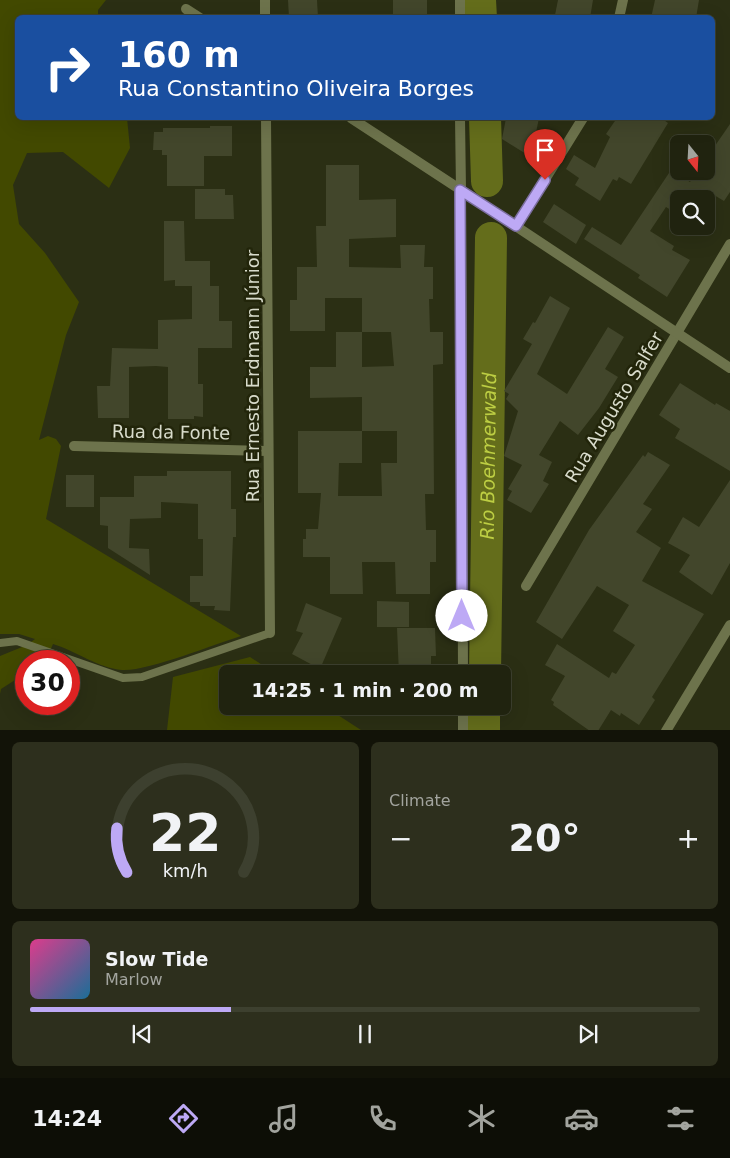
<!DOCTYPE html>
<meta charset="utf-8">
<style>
body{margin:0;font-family:"DejaVu Sans",sans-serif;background:#2d2f1d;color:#f1f3f6;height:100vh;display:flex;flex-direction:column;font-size:19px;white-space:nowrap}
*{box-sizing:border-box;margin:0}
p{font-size:16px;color:#a2a49e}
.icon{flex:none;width:28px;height:28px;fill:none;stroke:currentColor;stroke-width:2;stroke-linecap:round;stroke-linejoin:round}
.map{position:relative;height:730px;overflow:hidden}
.side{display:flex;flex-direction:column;gap:12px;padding:12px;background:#121308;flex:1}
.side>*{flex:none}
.top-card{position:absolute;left:15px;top:15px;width:700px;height:105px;border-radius:8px;box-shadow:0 5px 20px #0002,0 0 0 1px #3d402f;background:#1a4fa0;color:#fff;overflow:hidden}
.needle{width:32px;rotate:162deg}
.tools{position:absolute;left:670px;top:135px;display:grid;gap:10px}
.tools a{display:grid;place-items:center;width:45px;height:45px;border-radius:8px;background:#20230f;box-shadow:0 5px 20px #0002,0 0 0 1px #3d402f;font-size:25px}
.speed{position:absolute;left:15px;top:650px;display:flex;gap:10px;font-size:25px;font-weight:700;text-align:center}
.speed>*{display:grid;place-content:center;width:65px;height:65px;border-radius:50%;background:#20230f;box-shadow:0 5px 20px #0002,0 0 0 1px #3d402f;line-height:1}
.speed .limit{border:8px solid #d22;background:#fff;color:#111}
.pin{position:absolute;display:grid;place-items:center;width:42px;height:42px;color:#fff;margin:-51px -21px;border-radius:50% 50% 50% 0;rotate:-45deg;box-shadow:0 0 5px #0007}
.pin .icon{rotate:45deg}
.me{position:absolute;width:55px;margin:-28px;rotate:0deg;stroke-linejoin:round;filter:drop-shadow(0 0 4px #0008)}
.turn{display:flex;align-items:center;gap:18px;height:105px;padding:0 20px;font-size:22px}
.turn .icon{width:65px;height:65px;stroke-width:2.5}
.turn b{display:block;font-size:35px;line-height:42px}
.big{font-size:38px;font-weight:800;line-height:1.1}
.side .widget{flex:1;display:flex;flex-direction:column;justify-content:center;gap:8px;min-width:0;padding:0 18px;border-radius:8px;background:#2d2f1d}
.side .dial{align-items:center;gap:0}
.dial svg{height:130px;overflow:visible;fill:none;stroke:#3d402f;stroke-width:7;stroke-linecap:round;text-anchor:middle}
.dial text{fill:#f1f3f6;stroke:none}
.song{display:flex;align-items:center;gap:15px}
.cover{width:60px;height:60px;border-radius:8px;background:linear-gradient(135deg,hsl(330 70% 55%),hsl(200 70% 35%))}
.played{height:5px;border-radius:2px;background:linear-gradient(90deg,#bda9f5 30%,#3d402f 30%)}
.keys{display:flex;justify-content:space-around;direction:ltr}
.heat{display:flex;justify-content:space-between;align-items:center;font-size:28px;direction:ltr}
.side .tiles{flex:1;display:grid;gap:12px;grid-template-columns:1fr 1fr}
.widget:last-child{grid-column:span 2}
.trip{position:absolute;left:219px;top:665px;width:292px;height:50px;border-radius:8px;background:#20230f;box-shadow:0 5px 20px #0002,0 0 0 1px #3d402f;font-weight:800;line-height:50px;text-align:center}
.tab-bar{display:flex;height:80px;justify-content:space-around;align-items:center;background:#0d0e06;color:#a2a49e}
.tab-bar .icon{width:35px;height:35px}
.tab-bar .active{color:#bda9f5}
.tab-bar b{font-size:22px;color:#f1f3f6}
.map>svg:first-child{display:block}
.green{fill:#424900}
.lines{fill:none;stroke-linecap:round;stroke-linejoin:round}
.river{stroke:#646d1b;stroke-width:32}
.building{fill:#42462b}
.service{stroke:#6d734c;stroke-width:8}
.minor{stroke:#6d734c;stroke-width:10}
.tertiary{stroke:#6d734c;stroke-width:10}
.route-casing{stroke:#7b6e9f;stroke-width:12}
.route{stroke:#bda9f5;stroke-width:9}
.labels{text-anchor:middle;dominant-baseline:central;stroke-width:5;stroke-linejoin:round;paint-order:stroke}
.street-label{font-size:18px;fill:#d8dbcb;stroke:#22250a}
.water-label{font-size:19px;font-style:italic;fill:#bdce43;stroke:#22250a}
</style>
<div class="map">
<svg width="730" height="731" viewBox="0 0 730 731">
<rect width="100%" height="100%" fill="#2b2f14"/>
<g class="green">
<path d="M 0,0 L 106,0 L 98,10 L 98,17 L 18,18 L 18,118 L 127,118 L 130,148 L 109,188 L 63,152 L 27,153 L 13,185 L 19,224 L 45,253 L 79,302 L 66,335 L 39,440 L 48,436 L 56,439 L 61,446 L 46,519 L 241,636 C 215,644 146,672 122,670 C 98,668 76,651 53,644 L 46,660 L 26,661 L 26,673 L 1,689 L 0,694 L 0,656 L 27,645 L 35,639 L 19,634 L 0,634 Z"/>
<path d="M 250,657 L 276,674 L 228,674 L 228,706 L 324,706 L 361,730 L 167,730 L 173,677 Z"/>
</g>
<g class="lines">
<g class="river">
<path d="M 480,0 L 481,18"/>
<path d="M 485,118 L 487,181"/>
<path id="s1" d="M 485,674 L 491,238"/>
<path d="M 484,731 L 484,706"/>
</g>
</g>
<g class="building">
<path d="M 288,0 L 317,0 L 318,18 L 289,18 Z"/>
<rect x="393" y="0" width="34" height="18"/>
<path d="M 558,0 L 593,0 L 590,18 L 555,15 Z"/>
<path d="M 655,0 L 699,0 L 696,18 L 651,18 Z"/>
<path d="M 506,118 L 539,118 L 531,157 L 502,139 Z"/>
<path d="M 617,118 L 661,118 L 668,123 L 631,184 L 619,177 L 617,181 L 613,179 L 600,201 L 575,185 L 579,178 L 566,169 L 574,155 L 595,168 L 610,137 L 606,134 Z"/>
<path d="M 730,124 L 730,192 L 724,201 L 709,192 L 704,199 L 679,199 L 679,215 L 666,207 L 650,231 L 674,246 L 672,250 L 690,260 L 667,297 L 638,278 L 640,275 L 584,239 L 592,227 L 621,245 L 671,170 L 690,182 L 697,171 L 706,171 L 706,159 Z"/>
<path d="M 210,126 L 232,126 L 232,156 L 204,156 L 204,186 L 167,186 L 167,155 L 162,155 L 162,150 L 153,150 L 154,132 L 163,132 L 163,128 L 210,128 Z"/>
<path d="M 326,165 L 359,165 L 359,200 L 396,199 L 396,237 L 349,239 L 349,267 L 401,268 L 400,245 L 425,245 L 424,267 L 433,267 L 433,299 L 429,299 L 430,332 L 443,332 L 443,364 L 433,365 L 434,494 L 425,494 L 426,530 L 436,530 L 436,562 L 430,562 L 430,594 L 396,594 L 395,562 L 362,562 L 363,594 L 330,594 L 330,557 L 303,557 L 303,539 L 306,539 L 306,529 L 318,529 L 321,493 L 298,493 L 298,431 L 362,431 L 362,463 L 339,463 L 338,496 L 382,496 L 381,463 L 397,463 L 397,431 L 362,431 L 362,397 L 310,398 L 310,367 L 336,367 L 336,332 L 362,332 L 362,367 L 394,366 L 391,332 L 362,332 L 362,298 L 325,298 L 325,331 L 290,331 L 290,300 L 297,300 L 297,267 L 317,267 L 316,226 L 326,226 Z"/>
<path d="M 195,189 L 225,189 L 225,195 L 233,195 L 234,219 L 195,219 Z"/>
<path d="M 554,204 L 586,225 L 576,244 L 543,222 Z"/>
<path d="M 164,221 L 184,221 L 185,261 L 210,261 L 210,286 L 219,286 L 219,321 L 232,321 L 232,348 L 198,348 L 198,384 L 203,384 L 203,417 L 194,416 L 194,419 L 168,419 L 168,367 L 156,366 L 129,367 L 129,418 L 98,418 L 97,386 L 110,386 L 112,348 L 158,349 L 158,320 L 192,319 L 192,286 L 175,286 L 175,280 L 164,281 Z"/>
<path d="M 550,296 L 570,308 L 537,374 L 567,394 L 608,327 L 624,337 L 605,369 L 618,377 L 599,408 L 578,435 L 560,421 L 539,455 L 552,462 L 543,481 L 549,484 L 531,513 L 507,500 L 512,491 L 508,489 L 522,465 L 504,456 L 518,411 L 506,399 L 509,394 L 504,391 L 532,344 L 523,339 L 533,322 L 535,323 Z"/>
<path d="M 680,383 L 715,405 L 716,403 L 730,411 L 730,471 L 675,438 L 680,429 L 659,415 Z"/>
<path d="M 648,452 L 670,465 L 643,504 L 652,509 L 636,532 L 661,548 L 642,581 L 704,614 L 652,697 L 655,700 L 639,725 L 621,713 L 620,716 L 611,710 L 598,731 L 590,731 L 553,705 L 554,702 L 551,700 L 565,676 L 545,665 L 557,644 L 609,678 L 612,672 L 616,674 L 635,645 L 613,631 L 629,605 L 597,586 L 562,639 L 536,622 L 589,530 L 643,455 L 645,457 Z"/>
<path d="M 167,471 L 231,471 L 231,509 L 236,509 L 236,537 L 233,537 L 230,611 L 214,610 L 215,606 L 200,606 L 200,602 L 190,602 L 190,576 L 203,576 L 203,539 L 198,539 L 198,504 L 161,502 L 161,518 L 130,519 L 129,548 L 149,549 L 150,575 L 108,548 L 108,526 L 100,525 L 100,497 L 134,497 L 134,476 L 167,476 Z"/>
<rect x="66" y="475" width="28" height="32"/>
<path d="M 730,480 L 730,563 L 712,595 L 679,572 L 690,555 L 668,543 L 683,517 L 699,527 Z"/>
<path d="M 377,601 L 409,602 L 409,627 L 377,627 Z"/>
<path d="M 306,603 L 342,618 L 320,669 L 292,654 L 303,633 L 296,631 Z"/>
<path d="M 397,628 L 435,628 L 436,656 L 431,656 L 431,674 L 399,674 Z"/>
</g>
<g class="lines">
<path class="service" d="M 0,643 L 17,641 L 123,678 L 142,677 L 270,633"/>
<g class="minor">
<path d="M 265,0 L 265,18"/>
<path d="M 186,9 L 200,18"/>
<path d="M 619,18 L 623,0"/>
<path d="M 266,118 L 270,633"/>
<path d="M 351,118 L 461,190 L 463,674"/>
<path d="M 516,226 L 583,118"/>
<path d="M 74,446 L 268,451"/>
<path d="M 526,586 L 730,244"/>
<path d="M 463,706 L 463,731"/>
<path d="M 666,731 L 730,625"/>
</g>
<g class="tertiary">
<path d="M 460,0 L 460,18"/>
<path d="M 460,118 L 461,190 L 730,368"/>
</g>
</g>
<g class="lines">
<defs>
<path id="route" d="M 462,616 L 460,190 L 516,226 L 545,180"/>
</defs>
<use href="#route" class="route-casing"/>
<use href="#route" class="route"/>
</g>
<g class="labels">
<g class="street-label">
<text transform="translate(252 376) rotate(-90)">Rua Ernesto Erdmann Júnior</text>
<text transform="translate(614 407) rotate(-59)">Rua Augusto Salfer</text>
<text transform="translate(171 432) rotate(1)">Rua da Fonte</text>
</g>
<g class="water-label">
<text stroke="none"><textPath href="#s1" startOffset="218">Rio Boehmerwald</textPath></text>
</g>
</g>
</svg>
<div class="tools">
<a><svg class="needle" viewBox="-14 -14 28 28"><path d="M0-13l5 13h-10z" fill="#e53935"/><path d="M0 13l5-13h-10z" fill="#a2a49e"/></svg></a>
<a><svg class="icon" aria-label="search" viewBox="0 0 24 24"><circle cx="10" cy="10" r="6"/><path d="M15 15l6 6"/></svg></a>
</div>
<div class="speed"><div class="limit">30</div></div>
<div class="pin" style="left:545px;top:180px;background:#d93025"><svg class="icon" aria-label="arrive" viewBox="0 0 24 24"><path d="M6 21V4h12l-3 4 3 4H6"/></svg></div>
<svg class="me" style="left:462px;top:616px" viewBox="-20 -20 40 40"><circle r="19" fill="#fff"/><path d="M0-13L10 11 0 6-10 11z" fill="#bda9f5"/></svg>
<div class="trip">14:25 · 1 min · 200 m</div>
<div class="top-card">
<div class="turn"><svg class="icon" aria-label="right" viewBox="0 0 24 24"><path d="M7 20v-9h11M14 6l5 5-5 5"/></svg><div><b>160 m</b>Rua Constantino Oliveira Borges</div></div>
</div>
</div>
<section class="side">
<div class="tiles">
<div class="widget dial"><svg viewBox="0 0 100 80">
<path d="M14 69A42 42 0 1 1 86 69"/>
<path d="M14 69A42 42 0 0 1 8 42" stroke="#bda9f5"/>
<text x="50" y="56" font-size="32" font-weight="700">22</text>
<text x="50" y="72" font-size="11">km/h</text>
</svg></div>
<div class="widget"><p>Climate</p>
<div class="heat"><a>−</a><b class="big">20°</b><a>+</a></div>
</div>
<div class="widget">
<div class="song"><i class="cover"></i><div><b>Slow Tide</b><p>Marlow</p></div></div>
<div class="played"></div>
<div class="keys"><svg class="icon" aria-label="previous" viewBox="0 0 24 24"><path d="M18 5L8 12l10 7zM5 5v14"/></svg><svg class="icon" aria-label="pause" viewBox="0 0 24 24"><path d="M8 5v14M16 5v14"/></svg><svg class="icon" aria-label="next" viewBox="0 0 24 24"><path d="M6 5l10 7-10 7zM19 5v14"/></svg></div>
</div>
</div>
</section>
<nav class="tab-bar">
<b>14:24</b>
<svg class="icon active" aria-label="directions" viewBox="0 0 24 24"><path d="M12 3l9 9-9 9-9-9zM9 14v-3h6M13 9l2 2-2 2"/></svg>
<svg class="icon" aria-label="music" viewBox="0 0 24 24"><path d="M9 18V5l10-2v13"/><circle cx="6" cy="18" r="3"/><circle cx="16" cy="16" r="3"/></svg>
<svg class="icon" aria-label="phone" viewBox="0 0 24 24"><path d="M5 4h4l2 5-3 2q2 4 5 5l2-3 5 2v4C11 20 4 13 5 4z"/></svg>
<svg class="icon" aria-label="climate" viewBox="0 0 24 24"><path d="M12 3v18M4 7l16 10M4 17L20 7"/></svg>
<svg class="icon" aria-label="car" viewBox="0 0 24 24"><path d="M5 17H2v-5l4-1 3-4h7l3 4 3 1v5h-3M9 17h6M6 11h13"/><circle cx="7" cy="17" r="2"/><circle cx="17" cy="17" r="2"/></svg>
<svg class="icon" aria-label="filters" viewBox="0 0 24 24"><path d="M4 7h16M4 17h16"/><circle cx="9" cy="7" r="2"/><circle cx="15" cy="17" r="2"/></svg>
</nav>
